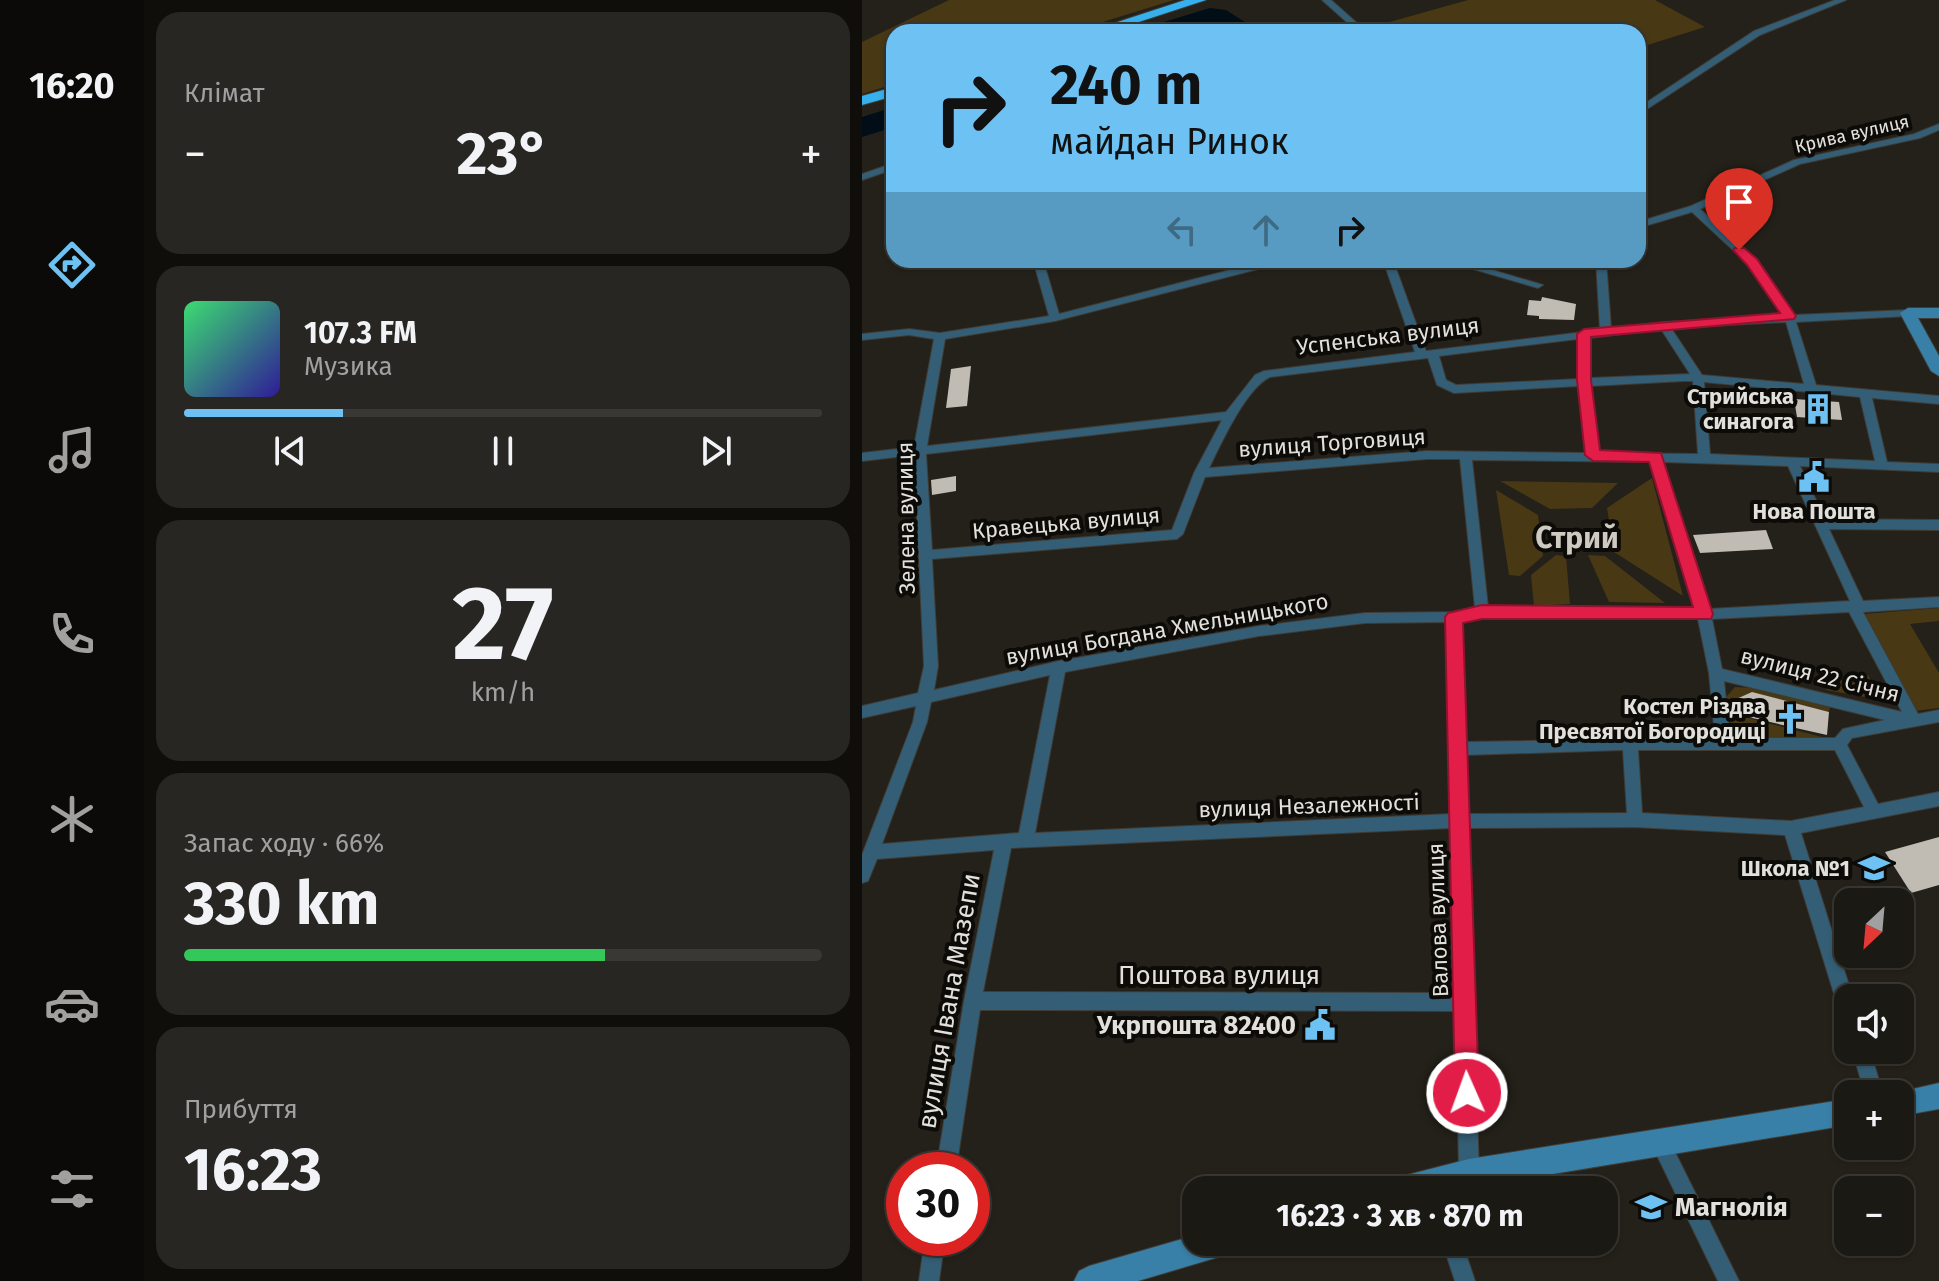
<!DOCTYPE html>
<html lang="uk">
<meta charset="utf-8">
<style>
body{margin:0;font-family:"Fira Sans",sans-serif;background:#282622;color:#f1f3f6;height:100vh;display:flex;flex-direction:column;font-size:30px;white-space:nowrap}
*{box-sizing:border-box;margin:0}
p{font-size:26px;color:#a0a0a0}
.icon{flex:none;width:44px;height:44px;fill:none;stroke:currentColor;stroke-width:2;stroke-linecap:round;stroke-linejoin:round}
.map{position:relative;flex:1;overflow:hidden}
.drawer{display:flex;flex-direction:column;gap:12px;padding:12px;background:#0f0e0b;width:718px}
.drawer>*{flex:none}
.top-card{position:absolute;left:24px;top:24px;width:760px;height:244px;border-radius:24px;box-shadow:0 2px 6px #0004,0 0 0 2px #393834;background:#6dc2f3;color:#111;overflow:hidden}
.needle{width:52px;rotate:206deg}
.fabs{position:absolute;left:972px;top:888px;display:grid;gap:16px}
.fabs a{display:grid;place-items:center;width:80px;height:80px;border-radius:16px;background:#1b1914;box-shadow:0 2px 6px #0004,0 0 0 2px #393834;font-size:40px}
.speed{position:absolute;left:24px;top:1152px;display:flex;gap:16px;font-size:40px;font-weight:700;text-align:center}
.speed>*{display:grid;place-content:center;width:104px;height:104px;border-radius:50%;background:#1b1914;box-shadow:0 2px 6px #0004,0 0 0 2px #393834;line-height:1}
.speed .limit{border:12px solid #d22;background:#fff;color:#111}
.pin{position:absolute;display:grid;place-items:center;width:68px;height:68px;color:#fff;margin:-82px -34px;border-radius:50% 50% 50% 0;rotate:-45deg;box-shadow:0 0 8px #0007}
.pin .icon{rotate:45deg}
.me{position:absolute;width:88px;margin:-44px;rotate:358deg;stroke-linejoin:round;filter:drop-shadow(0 0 6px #0008)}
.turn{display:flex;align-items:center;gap:28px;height:168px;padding:0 32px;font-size:36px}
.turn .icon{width:104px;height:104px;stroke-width:2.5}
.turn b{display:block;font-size:56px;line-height:68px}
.lanes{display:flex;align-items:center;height:76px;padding:0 32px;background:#0003;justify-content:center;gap:40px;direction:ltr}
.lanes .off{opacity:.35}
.big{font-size:60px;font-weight:700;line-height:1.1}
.drawer .tile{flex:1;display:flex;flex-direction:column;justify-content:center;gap:12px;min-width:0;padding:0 28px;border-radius:24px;background:#282622}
.drawer .dial{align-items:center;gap:0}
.dial b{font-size:104px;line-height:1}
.song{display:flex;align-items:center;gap:24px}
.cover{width:96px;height:96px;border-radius:12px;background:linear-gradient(135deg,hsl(140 70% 55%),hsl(250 70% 35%))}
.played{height:8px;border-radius:4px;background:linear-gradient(90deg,#6dc2f3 25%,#393834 25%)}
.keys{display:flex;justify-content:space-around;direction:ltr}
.heat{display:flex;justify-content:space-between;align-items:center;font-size:44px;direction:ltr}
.charge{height:12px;border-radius:6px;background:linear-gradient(90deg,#34c759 66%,#393834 0)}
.trip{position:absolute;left:320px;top:1176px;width:436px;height:80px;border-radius:24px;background:#1b1914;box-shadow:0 2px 6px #0004,0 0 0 2px #393834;font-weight:700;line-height:80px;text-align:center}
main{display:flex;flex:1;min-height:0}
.dock{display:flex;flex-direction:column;width:144px;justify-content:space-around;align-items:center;background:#0b0a08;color:#a0a0a0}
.dock .icon{width:56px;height:56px}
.dock .on{color:#6dc2f3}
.dock b{font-size:36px;color:#f1f3f6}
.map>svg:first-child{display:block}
.green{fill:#483814}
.water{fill:#010e17}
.building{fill:#c0bcb3}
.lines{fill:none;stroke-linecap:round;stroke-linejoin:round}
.street-casing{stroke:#3f3c35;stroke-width:2}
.secondary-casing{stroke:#3f3c35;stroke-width:2}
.highway-casing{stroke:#3f3c35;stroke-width:2}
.street{fill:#345e76;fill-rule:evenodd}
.secondary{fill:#3880a7;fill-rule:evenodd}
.highway{fill:#36b1ee;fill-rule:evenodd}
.route{fill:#e11d48;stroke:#92132f;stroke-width:2}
.labels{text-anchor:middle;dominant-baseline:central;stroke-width:8;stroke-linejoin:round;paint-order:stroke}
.far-street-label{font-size:18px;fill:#e2e0db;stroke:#0c0b08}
.street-label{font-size:22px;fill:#e2e0db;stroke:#0c0b08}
.poi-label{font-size:22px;font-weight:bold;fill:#e2e0db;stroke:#0c0b08;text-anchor:end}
.near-street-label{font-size:26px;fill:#e2e0db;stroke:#0c0b08}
.near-poi-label{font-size:26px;font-weight:bold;fill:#e2e0db;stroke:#0c0b08;text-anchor:end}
.district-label{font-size:30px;font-weight:bold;fill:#cfcac1;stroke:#0c0b08}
</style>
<main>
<nav class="dock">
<b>16:20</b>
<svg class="icon on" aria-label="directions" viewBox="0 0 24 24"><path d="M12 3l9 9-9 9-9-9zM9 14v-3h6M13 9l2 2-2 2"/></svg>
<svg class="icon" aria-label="music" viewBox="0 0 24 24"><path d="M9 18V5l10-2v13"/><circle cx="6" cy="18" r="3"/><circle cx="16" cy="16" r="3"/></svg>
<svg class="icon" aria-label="phone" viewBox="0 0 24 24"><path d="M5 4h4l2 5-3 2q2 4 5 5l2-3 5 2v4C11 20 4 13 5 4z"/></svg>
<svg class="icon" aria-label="climate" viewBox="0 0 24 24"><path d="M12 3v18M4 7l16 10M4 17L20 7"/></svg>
<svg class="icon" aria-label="car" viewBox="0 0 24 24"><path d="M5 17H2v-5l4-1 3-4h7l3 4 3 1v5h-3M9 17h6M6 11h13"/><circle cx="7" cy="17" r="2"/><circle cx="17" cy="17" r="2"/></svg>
<svg class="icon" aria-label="filters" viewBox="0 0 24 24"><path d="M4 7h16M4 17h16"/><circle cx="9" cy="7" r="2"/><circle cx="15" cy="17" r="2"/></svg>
</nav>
<section class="drawer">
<div class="tile"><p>Клімат</p>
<div class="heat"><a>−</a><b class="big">23°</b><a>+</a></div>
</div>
<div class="tile">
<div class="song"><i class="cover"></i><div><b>107.3 FM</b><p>Музика</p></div></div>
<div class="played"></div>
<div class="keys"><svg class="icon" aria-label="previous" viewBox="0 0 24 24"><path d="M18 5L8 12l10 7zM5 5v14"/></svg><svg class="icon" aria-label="pause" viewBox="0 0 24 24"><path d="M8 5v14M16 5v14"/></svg><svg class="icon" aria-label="next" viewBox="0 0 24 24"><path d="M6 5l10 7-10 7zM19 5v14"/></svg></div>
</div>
<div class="tile dial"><b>27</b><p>km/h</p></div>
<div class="tile"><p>Запас ходу · 66%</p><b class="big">330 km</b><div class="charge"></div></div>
<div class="tile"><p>Прибуття</p><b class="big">16:23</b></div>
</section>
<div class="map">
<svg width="1077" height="1281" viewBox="0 0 1077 1281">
<rect width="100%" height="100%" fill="#24211a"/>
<g class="green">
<path d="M 87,0 L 312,0 L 208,32 L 32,32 L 32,84 L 0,94 L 0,42 Z"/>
<path d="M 606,0 L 793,0 L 843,27 L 776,48 L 776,32 L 537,32 L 524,23 Z"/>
<path d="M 790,478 L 821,596 L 752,552 L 745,508 Z"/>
<path d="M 638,481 L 756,483 L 730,508 L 688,509 Z"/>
<path d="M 634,490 L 676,515 L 681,556 L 658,576 L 647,575 Z"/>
<path d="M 694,555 L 704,556 L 708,604 L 672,606 L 669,575 Z"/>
<path d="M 726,555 L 743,556 L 803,603 L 747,602 Z"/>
<path d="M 1077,608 L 1077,621 L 1048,624 L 1077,673 L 1077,708 L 1053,711 L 1001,614 Z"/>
<path d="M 1006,675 L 1016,694 L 1014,699 L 964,690 L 968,682 Z"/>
<path d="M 873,687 L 892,688 L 968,707 L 967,712 L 890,693 L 872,700 L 867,713 L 964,738 L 886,739 L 870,734 L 864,697 Z"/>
</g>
<g class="water">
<path d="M 348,8 L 364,10 L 386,24 L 387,32 L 350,32 L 340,28 L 269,32 Z"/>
<path d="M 32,107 L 32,127 L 0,137 L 0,117 Z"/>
</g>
<g class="building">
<path d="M 680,297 L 714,304 L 712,320 L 677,319 L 677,316 L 665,315 L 667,300 L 679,301 Z"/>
<path d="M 109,366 L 105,406 L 84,408 L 89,369 Z"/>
<path d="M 932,399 L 977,402 L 980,420 L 935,417 Z"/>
<path d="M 94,476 L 94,491 L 70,495 L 69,480 Z"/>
<path d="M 904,530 L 911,549 L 838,553 L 831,535 Z"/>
<path d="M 890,692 L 967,712 L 965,735 L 868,713 L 872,700 Z"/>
<path d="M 1077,837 L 1077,885 L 1049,893 L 1023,852 Z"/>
</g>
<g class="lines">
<defs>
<g id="street">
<path d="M 460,0 L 469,0 L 505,32 L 496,32 L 491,28 L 473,32 L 459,32 L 487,24 Z"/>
<path d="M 973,0 L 984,0 L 898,35 L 776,115 L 776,108 L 892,31 Z"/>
<path d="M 1077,124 L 1077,130 L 1058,138 L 938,164 L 838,209 L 894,260 L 932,315 L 1046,310 L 1051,313 L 1046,316 L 934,322 L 954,385 L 1077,396 L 1077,404 L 1010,398 L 1025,462 L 1077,464 L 1077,472 L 938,466 L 963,519 L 1077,520 L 1077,530 L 967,529 L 1001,601 L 1077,597 L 1077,607 L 1001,612 L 1056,714 L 1077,710 L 1077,722 L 990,738 L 985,745 L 1016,804 L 1077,792 L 1077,806 L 939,833 L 991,998 L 986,998 L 986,1019 L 980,1016 L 977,1010 L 923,835 L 773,827 L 606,828 L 617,1173 L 614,1180 L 607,1183 L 600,1180 L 597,1173 L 594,1011 L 118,1010 L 94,1170 L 74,1170 L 102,1001 L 132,850 L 15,859 L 6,881 L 0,883 L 0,855 L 51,722 L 54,706 L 0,718 L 0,706 L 56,693 L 62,666 L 52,455 L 0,461 L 0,453 L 52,447 L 72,339 L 47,335 L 0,340 L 0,334 L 47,329 L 78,333 L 187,316 L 171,260 L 181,260 L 197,314 L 407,260 L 447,260 L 442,263 L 412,268 L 408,266 L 193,321 L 83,339 L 65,446 L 364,412 L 393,375 L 402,371 L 553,352 L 521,260 L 531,260 L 564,351 L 738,330 L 734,260 L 744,260 L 749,328 L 802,322 L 922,316 L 886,264 L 830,212 L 776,228 L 776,222 L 829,206 L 932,160 L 1052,134 ZM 924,322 L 942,384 L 840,375 L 809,328 ZM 799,329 L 828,374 L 728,378 L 728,338 ZM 716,339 L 716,379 L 594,385 L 584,380 L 577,356 ZM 566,358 L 575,385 L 592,393 L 717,386 L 725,453 L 565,451 L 347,468 C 359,444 384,388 408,377 ZM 822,381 L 831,381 L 836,454 L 737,453 L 728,386 ZM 842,382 L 998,397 L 1013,461 L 848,454 ZM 360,420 L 332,473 L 310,530 L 70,550 L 64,454 ZM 565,459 L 598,459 L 613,608 L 592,612 L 503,613 L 397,626 L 197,661 L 72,690 L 76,666 L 70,559 L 315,539 L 321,534 L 343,477 ZM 610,460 L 789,462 L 834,609 L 626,607 ZM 801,462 L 926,466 L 988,601 L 847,609 ZM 987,612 L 1040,712 L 860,669 L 850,619 ZM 620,617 L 836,619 L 847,673 L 853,738 L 603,742 L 599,621 ZM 585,622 L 589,814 L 173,833 L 203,672 L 397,636 L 503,623 ZM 188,675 L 157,833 L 20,844 L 65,722 L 69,702 ZM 862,681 L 1023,720 L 981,729 L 973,738 L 868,738 ZM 761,750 L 765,813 L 605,814 L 603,755 ZM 776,750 L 973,750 L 1002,807 L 929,821 L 780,813 ZM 590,828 L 593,993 L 121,992 L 149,848 Z"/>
<path d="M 32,163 L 32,169 L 0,180 L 0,174 Z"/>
<path d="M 580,260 L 597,260 L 681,285 L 676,288 Z"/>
<path d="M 990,1050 L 1008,1050 L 1021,1094 L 1003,1094 Z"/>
<path d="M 797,1132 L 804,1134 L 877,1281 L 856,1281 L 788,1141 L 790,1134 Z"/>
<path d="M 63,1238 L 83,1238 L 77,1281 L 57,1281 Z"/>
<path d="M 580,1242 L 600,1242 L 613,1281 L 593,1281 Z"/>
</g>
<g id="secondary">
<path d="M 1077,308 L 1077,318 L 1056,318 L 1077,356 L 1077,376 L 1069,371 L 1038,313 L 1046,308 Z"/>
<path d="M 1077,1083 L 1077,1109 L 1038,1116 L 1038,1094 L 1029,1094 Z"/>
<path d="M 986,1099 L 986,1125 L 595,1190 L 527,1190 L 531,1180 L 541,1176 L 607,1159 Z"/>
<path d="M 334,1235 L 334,1242 L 374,1242 L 370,1252 L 360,1256 L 276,1281 L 212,1281 L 217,1271 L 227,1266 Z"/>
</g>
<g id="highway">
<path d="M 323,0 L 344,0 L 246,32 L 225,32 Z"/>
<path d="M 32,87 L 32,96 L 0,105 L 0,96 Z"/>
</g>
</defs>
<use href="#street" class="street-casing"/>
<use href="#secondary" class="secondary-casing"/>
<use href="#highway" class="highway-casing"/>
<use href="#street" class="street"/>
<use href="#secondary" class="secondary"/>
<use href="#highway" class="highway"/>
</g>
<path class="route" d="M 873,248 L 882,248 L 895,259 L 934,316 L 932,319 L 729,337 L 729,380 L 738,450 L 799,453 L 851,614 L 849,619 L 620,619 L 601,623 L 617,1093 L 613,1101 L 605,1105 L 597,1101 L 593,1093 L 583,617 L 586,613 L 620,605 L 831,607 L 787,462 L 731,461 L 723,455 L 715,380 L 715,334 L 722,329 L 918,313 L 885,265 L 871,250 Z"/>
<defs>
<symbol id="building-bare" viewBox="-9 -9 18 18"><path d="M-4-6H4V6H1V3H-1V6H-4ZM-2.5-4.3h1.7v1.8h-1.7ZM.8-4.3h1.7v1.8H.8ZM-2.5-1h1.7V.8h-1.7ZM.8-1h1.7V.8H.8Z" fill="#6dc2f3" stroke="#0c0b08" stroke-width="2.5" paint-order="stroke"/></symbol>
<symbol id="civic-bare" viewBox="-9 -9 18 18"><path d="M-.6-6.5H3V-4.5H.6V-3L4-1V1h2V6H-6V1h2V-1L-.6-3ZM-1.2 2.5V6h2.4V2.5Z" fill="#6dc2f3" stroke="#0c0b08" stroke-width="2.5" paint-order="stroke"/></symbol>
<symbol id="church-bare" viewBox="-9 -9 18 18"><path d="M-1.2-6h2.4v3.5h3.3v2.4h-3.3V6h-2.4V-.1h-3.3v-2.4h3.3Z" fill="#6dc2f3" stroke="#0c0b08" stroke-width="2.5" paint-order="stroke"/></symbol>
<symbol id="school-bare" viewBox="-9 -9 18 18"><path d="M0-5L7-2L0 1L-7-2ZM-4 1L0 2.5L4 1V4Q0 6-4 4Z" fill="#6dc2f3" stroke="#0c0b08" stroke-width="2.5" paint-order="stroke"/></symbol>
</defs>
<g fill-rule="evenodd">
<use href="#building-bare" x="934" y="387" width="44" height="44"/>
<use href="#civic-bare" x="930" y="455" width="44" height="44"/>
<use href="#church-bare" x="906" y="697" width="44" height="44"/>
<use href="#school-bare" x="990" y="846" width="44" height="44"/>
<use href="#civic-bare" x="436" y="1003" width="44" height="44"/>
<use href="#school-bare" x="767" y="1185" width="44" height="44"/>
</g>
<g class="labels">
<g class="far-street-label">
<text transform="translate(990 134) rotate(-13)">Крива вулиця</text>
</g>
<g class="street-label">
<text transform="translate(526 336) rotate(-7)">Успенська вулиця</text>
<text transform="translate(470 443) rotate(-4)">вулиця Торговиця</text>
<text transform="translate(44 518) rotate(-91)">Зелена вулиця</text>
<text transform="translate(204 523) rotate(-5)">Кравецька вулиця</text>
<text transform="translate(305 629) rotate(-10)">вулиця Богдана Хмельницького</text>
<text transform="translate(958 675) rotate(14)">вулиця 22 Січня</text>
<text transform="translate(447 806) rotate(-2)">вулиця Незалежності</text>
<text transform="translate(576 920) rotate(-92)">Валова вулиця</text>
</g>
<g class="poi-label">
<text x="932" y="396">Стрийська<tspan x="932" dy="25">синагога</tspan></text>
<text x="952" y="511" text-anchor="middle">Нова Пошта</text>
<text x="904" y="706">Костел Різдва<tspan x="904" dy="25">Пресвятої Богородиці</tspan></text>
<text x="988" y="868">Школа №1</text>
</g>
<g class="near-street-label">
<text x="357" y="975">Поштова вулиця</text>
<text transform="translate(87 1001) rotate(-80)">вулиця Івана Мазепи</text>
</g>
<g class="near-poi-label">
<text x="434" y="1025">Укрпошта 82400</text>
<text x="813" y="1207" text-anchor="start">Магнолія</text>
</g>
<g class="district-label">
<text x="715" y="538">Стрий</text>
</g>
</g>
</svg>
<div class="fabs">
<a><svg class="needle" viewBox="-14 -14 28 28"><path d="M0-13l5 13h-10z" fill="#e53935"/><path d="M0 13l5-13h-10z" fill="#a0a0a0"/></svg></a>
<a><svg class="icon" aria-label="sound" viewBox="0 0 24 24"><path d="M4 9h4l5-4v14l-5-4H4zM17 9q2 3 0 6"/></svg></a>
<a>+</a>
<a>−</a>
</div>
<div class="speed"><div class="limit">30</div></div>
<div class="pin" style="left:877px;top:250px;background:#d93025"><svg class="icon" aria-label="arrive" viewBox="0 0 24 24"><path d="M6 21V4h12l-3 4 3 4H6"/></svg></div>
<svg class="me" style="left:605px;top:1093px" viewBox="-20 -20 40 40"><circle r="17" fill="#e11d48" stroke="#fff" stroke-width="3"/><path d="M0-11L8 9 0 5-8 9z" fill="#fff"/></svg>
<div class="trip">16:23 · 3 хв · 870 m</div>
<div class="top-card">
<div class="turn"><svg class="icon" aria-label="right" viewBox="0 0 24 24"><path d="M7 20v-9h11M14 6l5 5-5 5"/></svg><div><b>240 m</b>майдан Ринок</div></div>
<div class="lanes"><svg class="icon off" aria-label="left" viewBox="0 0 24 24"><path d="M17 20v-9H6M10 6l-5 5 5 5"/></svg><svg class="icon off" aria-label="ahead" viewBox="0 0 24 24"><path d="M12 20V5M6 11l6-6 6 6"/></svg><svg class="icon" aria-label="right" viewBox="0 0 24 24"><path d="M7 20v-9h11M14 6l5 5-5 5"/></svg></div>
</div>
</div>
</main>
